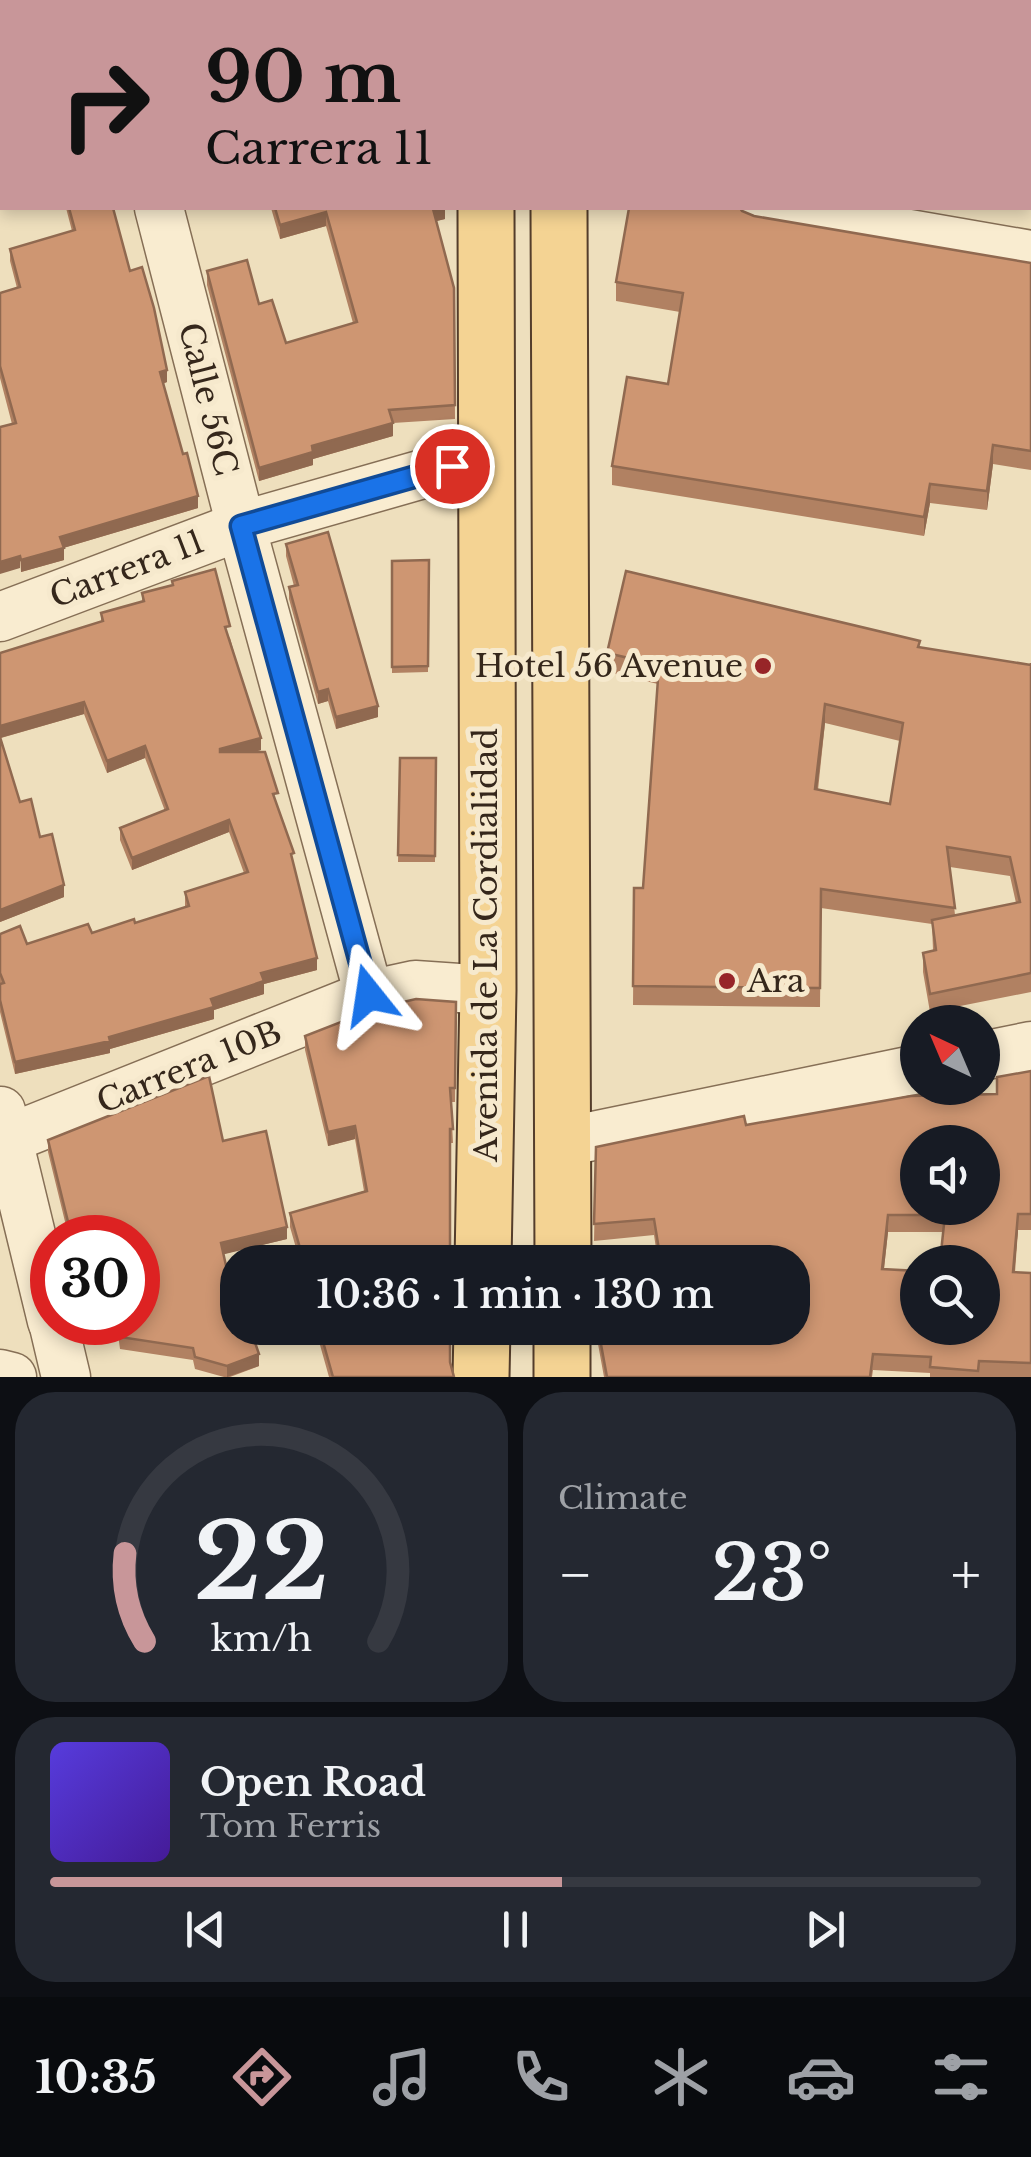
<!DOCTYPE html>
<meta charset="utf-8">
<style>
body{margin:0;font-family:"Libre Baskerville",serif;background:#242831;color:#f1f3f6;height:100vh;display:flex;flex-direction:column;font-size:38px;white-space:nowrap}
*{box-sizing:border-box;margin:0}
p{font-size:32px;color:#9ea1a6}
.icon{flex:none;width:55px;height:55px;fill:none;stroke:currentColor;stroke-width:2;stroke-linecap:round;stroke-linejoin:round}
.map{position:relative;height:1377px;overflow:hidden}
.details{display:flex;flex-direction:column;gap:15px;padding:15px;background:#0d0f14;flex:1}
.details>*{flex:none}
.guide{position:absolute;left:0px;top:0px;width:1032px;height:210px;box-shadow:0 5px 15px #0003;background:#c89699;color:#111;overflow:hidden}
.needle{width:65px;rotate:316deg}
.fabs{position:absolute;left:900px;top:1005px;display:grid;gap:20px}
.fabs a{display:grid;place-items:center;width:100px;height:100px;border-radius:50%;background:#171b24;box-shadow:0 5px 15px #0003;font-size:50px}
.speed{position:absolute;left:30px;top:1215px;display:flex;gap:20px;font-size:50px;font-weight:700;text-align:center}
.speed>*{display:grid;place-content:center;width:130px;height:130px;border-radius:50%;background:#171b24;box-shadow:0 5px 15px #0003;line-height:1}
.speed .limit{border:15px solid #d22;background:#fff;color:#111}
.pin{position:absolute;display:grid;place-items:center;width:85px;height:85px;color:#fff;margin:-42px;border:5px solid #fff;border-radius:50%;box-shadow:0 2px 10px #0007}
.me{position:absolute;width:110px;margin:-55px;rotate:345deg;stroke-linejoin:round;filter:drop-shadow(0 0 8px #0008)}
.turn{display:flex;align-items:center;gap:35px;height:210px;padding:0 40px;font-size:45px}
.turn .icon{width:130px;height:130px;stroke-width:2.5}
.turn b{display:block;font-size:70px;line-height:85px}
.big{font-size:75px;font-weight:600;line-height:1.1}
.details .tile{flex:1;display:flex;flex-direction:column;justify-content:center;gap:15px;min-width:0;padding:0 35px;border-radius:40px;background:#242831}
.details .dial{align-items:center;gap:0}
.dial svg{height:260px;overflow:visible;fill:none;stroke:#363941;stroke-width:7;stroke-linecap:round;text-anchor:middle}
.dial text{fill:#f1f3f6;stroke:none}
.song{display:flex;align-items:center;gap:30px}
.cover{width:120px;height:120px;border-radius:15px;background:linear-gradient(135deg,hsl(250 70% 55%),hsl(260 70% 35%))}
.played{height:10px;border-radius:5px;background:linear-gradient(90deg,#c89699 55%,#363941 55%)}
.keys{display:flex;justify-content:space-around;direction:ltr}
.heat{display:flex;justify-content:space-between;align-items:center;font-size:55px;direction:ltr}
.details .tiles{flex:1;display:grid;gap:15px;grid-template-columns:1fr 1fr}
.tile:last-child{grid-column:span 2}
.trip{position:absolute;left:220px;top:1245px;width:590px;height:100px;border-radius:40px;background:#171b24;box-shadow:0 5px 15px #0003;font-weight:600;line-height:100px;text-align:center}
.tab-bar{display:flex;height:160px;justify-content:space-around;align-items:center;background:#090b0e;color:#9ea1a6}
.tab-bar .icon{width:70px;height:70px}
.tab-bar .active{color:#c89699}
.tab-bar b{font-size:45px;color:#f1f3f6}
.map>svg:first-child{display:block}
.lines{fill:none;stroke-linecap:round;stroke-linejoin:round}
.minor-casing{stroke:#866f56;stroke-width:51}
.major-casing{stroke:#543d2b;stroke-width:59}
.minor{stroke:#f9ecd0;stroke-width:48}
.major{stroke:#f4d393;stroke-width:55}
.wall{fill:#b18162;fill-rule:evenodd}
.shaded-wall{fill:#906950}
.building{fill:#ce9672;stroke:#906950;stroke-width:2.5;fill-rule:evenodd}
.route-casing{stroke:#114b97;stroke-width:25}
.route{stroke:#1a73e8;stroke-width:18}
.poi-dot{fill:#972528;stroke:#f6e9cd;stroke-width:4}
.labels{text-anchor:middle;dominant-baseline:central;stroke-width:10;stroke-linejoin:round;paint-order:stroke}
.street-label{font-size:32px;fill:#35271b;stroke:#f6e9cd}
.poi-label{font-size:32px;fill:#35271b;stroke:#f6e9cd;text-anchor:end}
</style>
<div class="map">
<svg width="1031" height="1377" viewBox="0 0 1031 1377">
<rect width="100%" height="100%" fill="#eedfbd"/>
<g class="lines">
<defs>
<g id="minor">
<path d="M 106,0 L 107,2"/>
<path d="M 290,2 L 302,0"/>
<path d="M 0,68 L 2,67"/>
<path d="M 159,208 L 241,526 L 369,995"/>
<path d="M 759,208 L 1031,255"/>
<path d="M 0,617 L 241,526 L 486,456"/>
<path d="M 982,1056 L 1031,1046"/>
<path d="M 1,1111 L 52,1321"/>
<path d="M 8,1139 L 369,995 L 415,985 L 488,990"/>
<path d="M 564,1142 L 918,1069"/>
<path d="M 53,1322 L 66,1377"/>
<path d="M 0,1374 L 12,1377"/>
</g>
<g id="major">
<path d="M 556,0 L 556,2"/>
<path d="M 489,2 L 489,0"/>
<path d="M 559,208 L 563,1262"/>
<path d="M 483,1262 L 488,990 L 486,208"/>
<path d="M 481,1377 L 482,1328"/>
<path d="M 562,1377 L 562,1328"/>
</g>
</defs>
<use href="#minor" class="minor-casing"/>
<use href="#major" class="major-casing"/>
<use href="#minor" class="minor"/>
<use href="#major" class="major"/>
</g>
<g class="wall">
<path d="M 66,208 L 113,208 L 130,271 L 167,382 L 163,384 L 198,508 L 63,548 L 64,560 L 21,572 L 12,424 L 0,378 L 0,293 L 17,288 L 10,261 L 10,249 L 72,231 Z"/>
<path d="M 271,208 L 445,208 L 445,219 L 436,221 L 454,288 L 455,419 L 393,423 L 393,436 L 313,459 L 313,465 L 259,481 L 207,285 L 207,271 L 259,304 L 286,343 L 353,323 L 326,226 L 280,239 Z"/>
<path d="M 742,211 L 754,216 L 1031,263 L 1031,470 L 993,464 L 987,510 L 930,503 L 924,536 L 612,485 L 612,466 L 668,384 L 680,312 L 616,301 L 616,282 Z"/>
<path d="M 286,544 L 378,717 L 336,729 L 328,701 L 318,704 L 289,599 L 289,587 L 294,586 L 286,556 Z"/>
<path d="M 429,560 L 428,672 L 392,673 L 392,561 Z"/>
<path d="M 172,581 L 230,638 L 261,750 L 254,752 L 277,805 L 294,865 L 317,970 L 264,984 L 264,994 L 214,1010 L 214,1019 L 110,1049 L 110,1053 L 15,1074 L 0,1012 L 0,934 L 27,944 L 92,933 L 135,923 L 185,907 L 185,892 L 244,873 L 229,832 L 132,870 L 120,840 L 120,828 L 165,811 L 145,758 L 107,773 L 84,714 L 1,738 L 20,802 L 40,837 L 64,897 L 0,922 L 0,653 L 101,622 L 101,613 L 142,601 L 142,593 L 172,585 Z"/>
<path d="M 920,648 L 1031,665 L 1031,663 L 1031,992 L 930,1012 L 923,972 L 923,953 L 933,950 L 932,924 L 821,908 L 820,1007 L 633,1005 L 634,888 L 643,888 L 658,684 L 607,672 L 607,653 ZM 825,723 L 900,741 L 890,804 L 818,790 ZM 950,867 L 1010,876 L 1016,903 L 955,915 Z"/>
<path d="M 400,758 L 436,758 L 435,862 L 398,862 Z"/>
<path d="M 456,1002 L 455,1102 L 451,1102 L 453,1143 L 450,1143 L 450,1262 L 300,1262 L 290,1227 L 290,1213 L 364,1191 L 355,1139 L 328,1146 L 305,1050 L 305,1036 Z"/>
<path d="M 1031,1071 L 1031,1230 L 1018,1230 L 1015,1273 L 1031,1273 L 1031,1377 L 930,1377 L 930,1373 L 873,1370 L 872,1377 L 604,1377 L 598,1344 L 598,1328 L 792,1262 L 658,1262 L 654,1235 L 594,1241 L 596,1147 L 746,1125 L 997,1094 ZM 888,1232 L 943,1232 L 982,1328 L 884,1269 Z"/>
<path d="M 48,1140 L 223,1141 L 287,1239 L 223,1254 L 236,1311 L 259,1366 L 230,1377 L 224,1377 L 195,1369 L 193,1360 L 120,1349 L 118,1334 L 94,1339 L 90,1322 L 138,1322 L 138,1238 L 69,1238 L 48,1152 Z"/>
<path d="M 319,1328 L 450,1328 L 450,1363 L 454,1377 L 329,1377 L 320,1345 Z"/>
</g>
<g class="shaded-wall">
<path d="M 437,208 L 445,208 L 445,219 L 433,222 L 433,209 Z"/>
<path d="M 326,212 L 326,226 L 280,239 L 280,225 Z"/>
<path d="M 167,370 L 167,382 L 160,384 L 160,372 Z"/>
<path d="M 393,423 L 393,436 L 313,459 L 313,465 L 259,481 L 259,468 L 312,446 Z"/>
<path d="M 993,445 L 993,464 L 987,510 L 987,491 Z"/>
<path d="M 930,484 L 930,503 L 924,536 L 924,517 Z"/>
<path d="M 198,496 L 198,508 L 60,549 L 60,537 Z"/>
<path d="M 64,548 L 64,560 L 21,572 L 21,560 Z"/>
<path d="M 20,556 L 20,568 L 0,574 L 0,562 Z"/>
<path d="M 328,689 L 328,701 L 318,704 L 318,692 Z"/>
<path d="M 84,702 L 84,714 L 0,738 L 0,726 Z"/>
<path d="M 825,704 L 825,723 L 815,808 L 815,789 Z"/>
<path d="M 378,706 L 378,717 L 336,729 L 336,717 Z"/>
<path d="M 261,738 L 261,750 L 220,761 L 220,749 Z"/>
<path d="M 145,746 L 145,758 L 107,773 L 107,761 Z"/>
<path d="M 229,820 L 229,832 L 132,870 L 132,858 Z"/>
<path d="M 64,885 L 64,897 L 0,922 L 0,910 Z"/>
<path d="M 317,958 L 317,970 L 264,984 L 264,994 L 214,1010 L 214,1019 L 110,1049 L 110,1053 L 15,1074 L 15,1062 L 109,1037 L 211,999 L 261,973 Z"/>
<path d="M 355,1126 L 355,1139 L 328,1146 L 328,1132 Z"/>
<path d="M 1018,1214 L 1018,1230 L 1013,1289 L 1013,1272 Z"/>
<path d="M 888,1215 L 888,1232 L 882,1286 L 882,1269 Z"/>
<path d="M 287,1227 L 287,1239 L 221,1255 L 221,1243 Z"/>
<path d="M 114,1322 L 118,1322 L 118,1334 L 94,1339 L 94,1327 Z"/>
<path d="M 259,1354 L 259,1366 L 227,1377 L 227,1366 Z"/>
</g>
<g class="building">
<path d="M 0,0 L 66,0 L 66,2 L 2,2 L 2,19 L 0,19 Z"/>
<path d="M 388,0 L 416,0 L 417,2 L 380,2 Z"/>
<path d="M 736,0 L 1031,0 L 1031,179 L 1030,2 L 736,2 Z"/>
<path d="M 2,101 L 2,168 L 0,169 L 0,102 Z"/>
<path d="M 69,208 L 113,208 L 130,271 L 142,267 L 154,308 L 167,370 L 160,372 L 183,454 L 187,453 L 198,496 L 60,537 L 64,548 L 21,560 L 20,556 L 0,562 L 0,427 L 16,423 L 0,366 L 0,293 L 20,287 L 10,249 L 75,230 Z"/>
<path d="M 275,208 L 437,208 L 433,209 L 454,288 L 455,405 L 389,410 L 393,423 L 312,446 L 313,452 L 259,468 L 207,271 L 247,260 L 259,304 L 272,300 L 286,343 L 357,322 L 326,212 L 280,225 Z"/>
<path d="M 629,208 L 740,208 L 742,211 L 754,216 L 1031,263 L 1031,451 L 993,445 L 987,491 L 930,484 L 924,517 L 612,466 L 627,377 L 668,384 L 683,293 L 616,282 Z"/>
<path d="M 328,532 L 378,706 L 336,717 L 328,689 L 318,692 L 289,587 L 298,585 L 286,544 Z"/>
<path d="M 429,560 L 428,666 L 392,667 L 392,561 Z"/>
<path d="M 215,569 L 230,626 L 225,627 L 261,738 L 220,749 L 220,752 L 265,752 L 278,793 L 273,794 L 294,853 L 291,854 L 317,958 L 261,973 L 264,981 L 211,999 L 214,1007 L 109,1037 L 110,1041 L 15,1062 L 0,1000 L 0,984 L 4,983 L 0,973 L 0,934 L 20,926 L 27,944 L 88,924 L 92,933 L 134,919 L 135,923 L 189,906 L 185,892 L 248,872 L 229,820 L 132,858 L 120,828 L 168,809 L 145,746 L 107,761 L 84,702 L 0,726 L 0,653 L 103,621 L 101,613 L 144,601 L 142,593 L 173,585 L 172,581 Z"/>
<path d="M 626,571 L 920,641 L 918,647 L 1031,665 L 1031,663 L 1031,973 L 930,994 L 923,953 L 936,950 L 932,920 L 1020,902 L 1010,857 L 947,847 L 955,908 L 821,889 L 820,988 L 633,986 L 634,888 L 643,888 L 659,665 L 607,653 ZM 825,704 L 903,723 L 890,804 L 815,789 Z"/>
<path d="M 0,737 L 20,802 L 31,799 L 40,837 L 52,834 L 64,885 L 0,910 Z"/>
<path d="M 400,758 L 436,758 L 435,856 L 398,855 Z"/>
<path d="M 416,999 L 456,1002 L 455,1088 L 450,1088 L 453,1129 L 450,1129 L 450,1262 L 304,1262 L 290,1213 L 367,1191 L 355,1126 L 328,1132 L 305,1036 L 377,1008 Z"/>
<path d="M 1031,1071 L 1031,1214 L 1018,1214 L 1013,1272 L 1031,1273 L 1031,1363 L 979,1361 L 978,1371 L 930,1367 L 931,1357 L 873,1354 L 870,1377 L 607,1377 L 598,1328 L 792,1328 L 792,1262 L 661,1262 L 654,1219 L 594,1224 L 596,1147 L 744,1116 L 746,1125 L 911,1096 L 997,1094 L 997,1077 ZM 918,1142 L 982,1142 L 982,1208 L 918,1208 ZM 888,1215 L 945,1215 L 940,1262 L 982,1262 L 982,1328 L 918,1328 L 918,1271 L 882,1269 Z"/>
<path d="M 209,1076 L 223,1141 L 266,1131 L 287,1227 L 221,1243 L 236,1311 L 238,1311 L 238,1328 L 250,1328 L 259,1354 L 227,1366 L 195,1357 L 193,1348 L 120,1337 L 118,1322 L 138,1322 L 138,1238 L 72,1238 L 48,1140 Z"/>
<path d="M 93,1322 L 114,1322 L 94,1327 Z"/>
<path d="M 323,1328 L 450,1328 L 450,1362 L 454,1377 L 333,1377 L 320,1331 L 324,1330 Z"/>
</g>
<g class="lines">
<defs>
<path id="route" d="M 369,995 L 241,526 L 452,466"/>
</defs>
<use href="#route" class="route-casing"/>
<use href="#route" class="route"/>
</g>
<g class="poi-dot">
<circle cx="763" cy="666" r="10"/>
<circle cx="727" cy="981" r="10"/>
</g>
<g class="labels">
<g class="street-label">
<text transform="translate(208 399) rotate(76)">Calle 56C</text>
<text transform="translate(127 569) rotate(-21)">Carrera 11</text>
<text transform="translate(486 945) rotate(-90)">Avenida de La Cordialidad</text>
<text transform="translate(189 1067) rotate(-22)">Carrera 10B</text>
</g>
<g class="poi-label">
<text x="743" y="666">Hotel 56 Avenue</text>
<text x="747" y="981" text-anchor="start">Ara</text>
</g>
</g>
</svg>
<div class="fabs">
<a><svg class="needle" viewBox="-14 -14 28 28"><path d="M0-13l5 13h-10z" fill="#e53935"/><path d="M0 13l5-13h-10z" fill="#9ea1a6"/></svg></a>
<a><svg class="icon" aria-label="sound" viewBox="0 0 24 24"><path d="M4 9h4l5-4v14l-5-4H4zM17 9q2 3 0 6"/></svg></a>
<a><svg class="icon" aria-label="search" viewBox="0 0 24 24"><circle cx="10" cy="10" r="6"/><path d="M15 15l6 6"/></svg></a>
</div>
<div class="speed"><div class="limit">30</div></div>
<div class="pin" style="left:452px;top:466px;background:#d93025"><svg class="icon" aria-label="arrive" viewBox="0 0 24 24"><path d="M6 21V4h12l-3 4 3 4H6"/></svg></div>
<svg class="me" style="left:369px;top:995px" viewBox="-20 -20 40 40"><path d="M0-17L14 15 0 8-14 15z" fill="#1a73e8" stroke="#fff" stroke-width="4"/></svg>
<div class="trip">10:36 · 1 min · 130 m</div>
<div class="guide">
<div class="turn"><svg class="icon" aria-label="right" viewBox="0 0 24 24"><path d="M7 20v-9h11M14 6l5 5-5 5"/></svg><div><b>90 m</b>Carrera 11</div></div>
</div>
</div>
<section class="details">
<div class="tiles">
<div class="tile dial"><svg viewBox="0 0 100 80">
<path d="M14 69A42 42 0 1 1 86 69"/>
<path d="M14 69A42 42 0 0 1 8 42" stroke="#c89699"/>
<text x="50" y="56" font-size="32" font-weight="700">22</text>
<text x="50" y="72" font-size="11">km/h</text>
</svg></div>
<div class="tile"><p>Climate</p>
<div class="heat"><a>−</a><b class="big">23°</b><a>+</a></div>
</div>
<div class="tile">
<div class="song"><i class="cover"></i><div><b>Open Road</b><p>Tom Ferris</p></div></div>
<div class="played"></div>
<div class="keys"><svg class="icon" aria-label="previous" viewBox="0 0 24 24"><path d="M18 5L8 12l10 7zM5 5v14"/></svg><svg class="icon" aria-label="pause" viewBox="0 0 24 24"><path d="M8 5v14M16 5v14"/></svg><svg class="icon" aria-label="next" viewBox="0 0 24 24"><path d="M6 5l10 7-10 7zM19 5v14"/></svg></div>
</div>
</div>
</section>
<nav class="tab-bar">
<b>10:35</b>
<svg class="icon active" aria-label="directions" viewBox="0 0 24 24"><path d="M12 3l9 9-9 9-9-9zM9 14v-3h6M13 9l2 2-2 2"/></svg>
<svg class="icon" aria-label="music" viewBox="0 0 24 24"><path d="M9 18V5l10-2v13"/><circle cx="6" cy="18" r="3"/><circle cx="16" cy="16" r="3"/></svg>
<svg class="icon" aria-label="phone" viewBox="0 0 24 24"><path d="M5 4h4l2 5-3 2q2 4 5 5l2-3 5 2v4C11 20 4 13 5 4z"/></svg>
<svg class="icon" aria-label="climate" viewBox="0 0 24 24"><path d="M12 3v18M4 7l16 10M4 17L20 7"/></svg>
<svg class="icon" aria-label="car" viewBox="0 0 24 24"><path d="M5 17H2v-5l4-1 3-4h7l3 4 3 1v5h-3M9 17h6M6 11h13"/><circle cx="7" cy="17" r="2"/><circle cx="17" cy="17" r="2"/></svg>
<svg class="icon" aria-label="filters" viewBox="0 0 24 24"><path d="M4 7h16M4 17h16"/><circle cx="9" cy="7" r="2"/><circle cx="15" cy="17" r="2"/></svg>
</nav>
